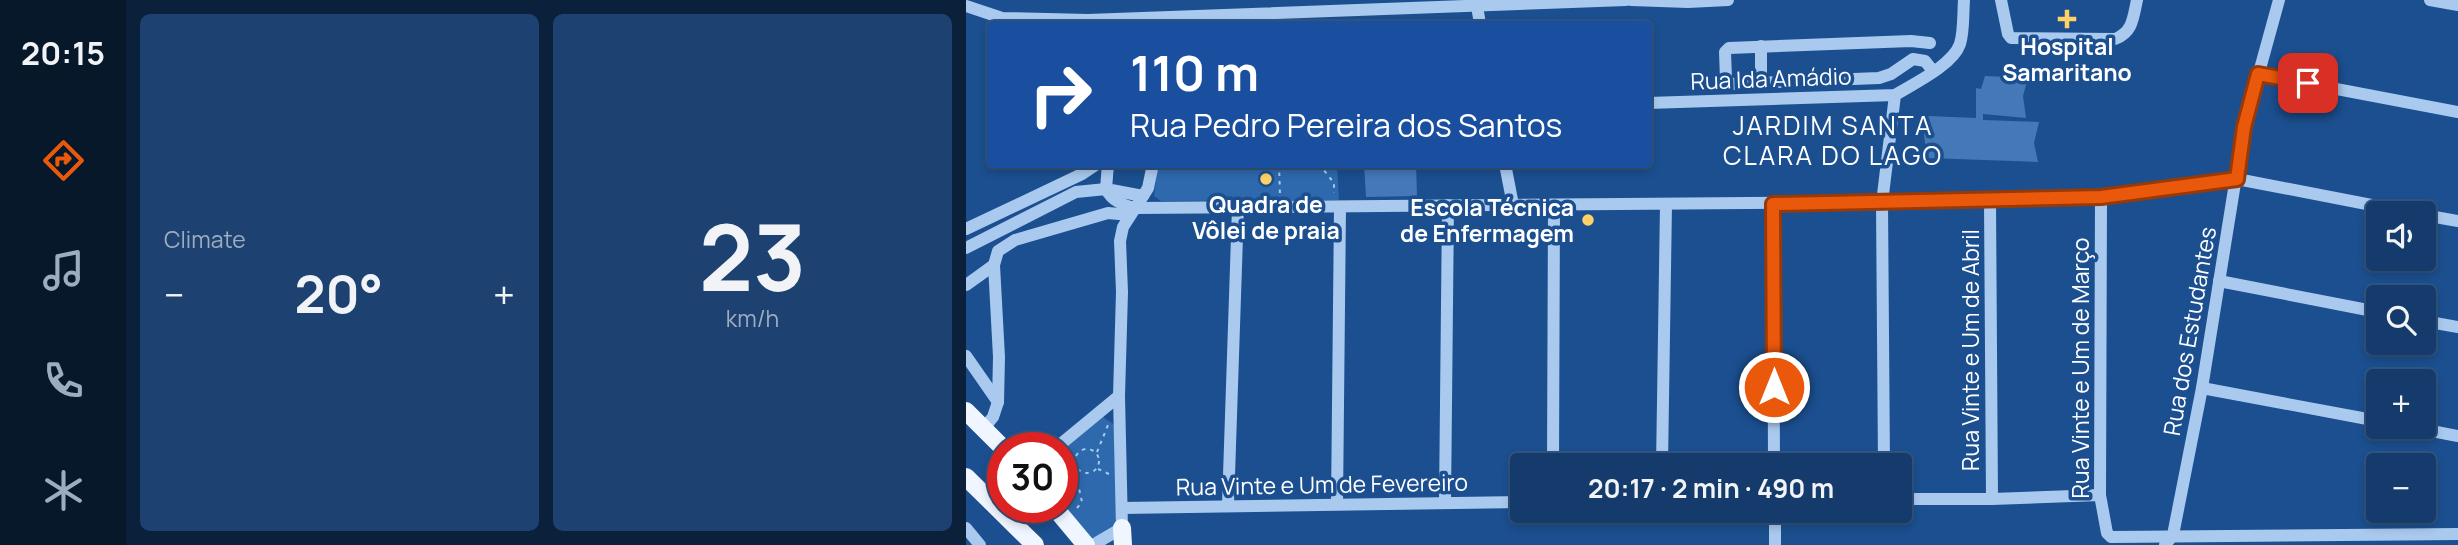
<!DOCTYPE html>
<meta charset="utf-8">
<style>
body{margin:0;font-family:Manrope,sans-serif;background:#1d4271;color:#f1f3f6;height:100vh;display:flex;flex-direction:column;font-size:26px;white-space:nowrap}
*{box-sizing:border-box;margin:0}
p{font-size:23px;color:#9dadc1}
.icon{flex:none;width:38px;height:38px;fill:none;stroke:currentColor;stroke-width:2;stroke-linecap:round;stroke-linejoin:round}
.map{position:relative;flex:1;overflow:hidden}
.details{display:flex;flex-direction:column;gap:14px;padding:14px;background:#0b203b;width:840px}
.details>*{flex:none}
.guide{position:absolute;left:21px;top:21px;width:665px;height:147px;border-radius:7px;box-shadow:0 4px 10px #0003,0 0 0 2px #33557e;background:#1a4fa0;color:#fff;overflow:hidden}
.buttons{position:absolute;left:1400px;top:201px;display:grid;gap:14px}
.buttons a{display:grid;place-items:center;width:70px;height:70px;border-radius:7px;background:#143b6b;box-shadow:0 4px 10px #0003,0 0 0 2px #33557e;font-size:35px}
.speed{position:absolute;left:21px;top:432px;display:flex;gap:14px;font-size:35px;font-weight:700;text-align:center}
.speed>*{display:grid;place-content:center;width:91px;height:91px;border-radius:50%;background:#143b6b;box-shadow:0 4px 10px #0003,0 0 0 2px #33557e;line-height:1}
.speed .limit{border:10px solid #d22;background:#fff;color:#111}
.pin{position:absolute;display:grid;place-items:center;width:60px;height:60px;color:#fff;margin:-30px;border-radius:14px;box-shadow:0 4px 10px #0006}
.me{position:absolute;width:77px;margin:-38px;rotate:0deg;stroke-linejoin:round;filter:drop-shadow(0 0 5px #0008)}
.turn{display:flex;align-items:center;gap:24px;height:147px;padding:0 28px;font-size:32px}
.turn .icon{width:91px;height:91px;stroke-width:2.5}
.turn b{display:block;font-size:49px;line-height:60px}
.big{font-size:52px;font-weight:700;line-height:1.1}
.details .widget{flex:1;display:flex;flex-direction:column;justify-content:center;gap:10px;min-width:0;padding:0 24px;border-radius:10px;background:#1d4271}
.details .dial{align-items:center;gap:0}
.dial b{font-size:91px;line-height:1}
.heat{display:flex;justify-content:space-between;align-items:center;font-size:38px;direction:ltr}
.details .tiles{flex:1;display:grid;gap:14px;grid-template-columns:repeat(2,1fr)}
.trip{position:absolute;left:544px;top:453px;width:402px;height:70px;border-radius:7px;background:#143b6b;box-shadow:0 4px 10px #0003,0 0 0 2px #33557e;font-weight:700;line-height:70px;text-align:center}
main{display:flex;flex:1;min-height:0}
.tab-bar{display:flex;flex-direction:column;width:126px;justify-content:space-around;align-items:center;background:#08182b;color:#9dadc1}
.tab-bar .icon{width:49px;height:49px}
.tab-bar .current{color:#ea580c}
.tab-bar b{font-size:32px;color:#f1f3f6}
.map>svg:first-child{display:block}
.green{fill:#2e69ad}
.building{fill:#4478b7}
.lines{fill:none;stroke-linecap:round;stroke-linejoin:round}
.path{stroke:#a9c9ee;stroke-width:2;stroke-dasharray:3.5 5;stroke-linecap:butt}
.minor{stroke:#a9c9ee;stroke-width:12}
.major{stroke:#f0f6ff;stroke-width:18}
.route-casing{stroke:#983908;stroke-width:18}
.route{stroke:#ea580c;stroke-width:12}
.poi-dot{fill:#ffd166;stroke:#1b4f8f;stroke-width:2.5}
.labels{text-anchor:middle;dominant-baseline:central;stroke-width:7;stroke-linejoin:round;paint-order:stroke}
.poi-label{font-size:23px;font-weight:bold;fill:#fff;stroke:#1b4f8f}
.street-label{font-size:23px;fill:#fff;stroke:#1b4f8f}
.quarter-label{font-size:26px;letter-spacing:2px;fill:#fff;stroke:#1b4f8f}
</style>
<main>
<nav class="tab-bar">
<b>20:15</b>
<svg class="icon current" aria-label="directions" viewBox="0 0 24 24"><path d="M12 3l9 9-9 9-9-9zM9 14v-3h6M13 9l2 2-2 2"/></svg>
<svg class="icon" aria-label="music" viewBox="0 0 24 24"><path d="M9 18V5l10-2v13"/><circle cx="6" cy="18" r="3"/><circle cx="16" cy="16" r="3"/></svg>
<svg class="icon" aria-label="phone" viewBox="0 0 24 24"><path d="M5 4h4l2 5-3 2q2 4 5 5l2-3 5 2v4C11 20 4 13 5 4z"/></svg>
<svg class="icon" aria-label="climate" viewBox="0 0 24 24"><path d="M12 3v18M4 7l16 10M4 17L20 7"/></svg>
</nav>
<section class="details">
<div class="tiles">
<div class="widget"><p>Climate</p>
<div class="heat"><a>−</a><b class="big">20°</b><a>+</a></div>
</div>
<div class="widget dial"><b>23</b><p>km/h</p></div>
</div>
</section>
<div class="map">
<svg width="1492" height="545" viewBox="0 0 1492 545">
<rect width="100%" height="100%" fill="#1b4f8f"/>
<g class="green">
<path d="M 192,165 L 371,165 L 373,200 L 195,201 L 188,196 Z"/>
<path d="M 137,417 L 149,425 L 151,521 L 142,533 L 123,539 L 96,506 L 96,448 Z"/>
</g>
<g class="building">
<path d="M 1019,76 L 1062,78 L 1057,96 L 1060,118 L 1017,114 L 1017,120 L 1073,122 L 1068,143 L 1072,162 L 961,158 L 958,135 L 962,116 L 1010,118 L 1010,88 L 1015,89 Z"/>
<path d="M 398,164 L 450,164 L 451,196 L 400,197 Z"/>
</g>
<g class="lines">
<g class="path">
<path d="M 313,164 L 314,196"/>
<path d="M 353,164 L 368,183 L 368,193"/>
<circle cx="121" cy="461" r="12"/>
<path d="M 131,452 L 142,425"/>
<path d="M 132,469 L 143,474"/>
<path d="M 96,471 L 108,464"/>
<path d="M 111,508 L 116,502 L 111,479 L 112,471"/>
</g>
<g class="minor">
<path d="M 510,0 L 514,24"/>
<path d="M 665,0 L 722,2 L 762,0"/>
<path d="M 1035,0 L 1042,34 L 1045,38 L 1149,39 C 1167,32 1167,18 1171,0"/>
<path d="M 1464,0 L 1492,5"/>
<path d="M 0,6 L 36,18 L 122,20 L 660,0"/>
<path d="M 964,43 L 945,41 L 763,48 L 759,52 L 760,79 L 762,84 L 913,78 L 925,74 L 947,59 L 959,61 L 967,71"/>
<path d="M 795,46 L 795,83"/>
<path d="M 1292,74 L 1492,112"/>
<path d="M 682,103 L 929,95 C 947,84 987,65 994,44 C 998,31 997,14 998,0"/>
<path d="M 142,164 L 140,189 L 177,196 L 182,188 L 187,164"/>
<path d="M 539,164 L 547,205"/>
<path d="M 1135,197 L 1134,495 L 1141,533 L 1145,537 L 1492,534"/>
<path d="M 1024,201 L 1026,499"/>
<path d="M 807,204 L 808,466"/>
<path d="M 1458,215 L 1492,221"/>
<path d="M 0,229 L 116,174 L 131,164"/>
<path d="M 0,248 L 110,192 L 140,189 C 146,201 157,205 169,208 L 1024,201 L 1135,197 L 1271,179 L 1452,214"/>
<path d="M 1253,281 L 1412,312"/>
<path d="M 0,285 L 28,265"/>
<path d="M 1458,321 L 1492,327"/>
<path d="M 0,356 L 32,402"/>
<path d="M 1236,388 L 1412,421"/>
<path d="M 1445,427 L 1492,436"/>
<path d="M 18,428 L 27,417 L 32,402 L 33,357 L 28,265 L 32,251 L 49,240 L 142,213 L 164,215"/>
<path d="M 90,448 L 153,396"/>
<path d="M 587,466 L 588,205"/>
<path d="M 696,466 L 700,204"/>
<path d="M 918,466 L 916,203 L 929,95"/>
<path d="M 934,499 L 1026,499 L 1134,495"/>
<path d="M 479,503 L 482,205"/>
<path d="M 371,504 L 374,207"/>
<path d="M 262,505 L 272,207"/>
<path d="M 156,508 L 556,502"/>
<path d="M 809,511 L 809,545"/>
<path d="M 0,528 L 14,545"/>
<path d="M 127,545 L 156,528 L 153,396 L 156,292 L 154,241 L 157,227 L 177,196"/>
<path d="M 1199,545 L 1207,535 L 1236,388 L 1278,127 L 1313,0"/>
</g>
<g class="major">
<path d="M 0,411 L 37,448"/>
<path d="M 0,477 L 69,545"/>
<path d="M 89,508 L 120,545"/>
<path d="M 156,528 L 157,545"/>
</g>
</g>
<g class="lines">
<defs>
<path id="route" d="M 808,387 L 807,204 L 1135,197 L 1271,179 L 1278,127 L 1292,74 L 1342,83"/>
</defs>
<use href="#route" class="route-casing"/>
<use href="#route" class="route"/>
</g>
<g class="poi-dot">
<path d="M1097.5 8.5h7v7h7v7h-7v7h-7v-7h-7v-7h7z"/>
<circle cx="300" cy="179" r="7"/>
<circle cx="622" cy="220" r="7"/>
</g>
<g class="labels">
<g class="poi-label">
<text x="1101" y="46">Hospital<tspan x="1101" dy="26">Samaritano</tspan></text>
<text x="300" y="204">Quadra de<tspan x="300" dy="26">Vôlei de praia</tspan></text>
<text x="608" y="207" text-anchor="end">Escola Técnica<tspan x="608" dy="26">de Enfermagem</tspan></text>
</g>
<g class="street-label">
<text transform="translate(805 78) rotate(-2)">Rua Ida Amádio</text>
<text transform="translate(1223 331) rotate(-80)">Rua dos Estudantes</text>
<text transform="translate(1004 350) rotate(-90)">Rua Vinte e Um de Abril</text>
<text transform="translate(1114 368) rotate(-90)">Rua Vinte e Um de Março</text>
<text transform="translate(356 484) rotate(-1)">Rua Vinte e Um de Fevereiro</text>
</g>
<g class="quarter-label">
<text x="867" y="125">JARDIM SANTA<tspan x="867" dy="30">CLARA DO LAGO</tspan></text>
</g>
</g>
</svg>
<div class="buttons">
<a><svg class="icon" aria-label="sound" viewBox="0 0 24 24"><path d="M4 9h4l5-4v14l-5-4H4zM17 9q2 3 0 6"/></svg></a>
<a><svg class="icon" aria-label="search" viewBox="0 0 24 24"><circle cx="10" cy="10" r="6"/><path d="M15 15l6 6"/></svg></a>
<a>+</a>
<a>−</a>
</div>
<div class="speed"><div class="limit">30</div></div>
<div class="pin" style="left:1342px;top:83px;background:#d93025"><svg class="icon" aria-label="arrive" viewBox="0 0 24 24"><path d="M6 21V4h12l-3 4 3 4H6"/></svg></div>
<svg class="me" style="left:808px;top:387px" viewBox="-20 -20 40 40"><circle r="17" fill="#ea580c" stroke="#fff" stroke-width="3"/><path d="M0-11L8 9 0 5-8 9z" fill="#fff"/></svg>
<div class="trip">20:17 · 2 min · 490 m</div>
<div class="guide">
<div class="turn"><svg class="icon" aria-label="right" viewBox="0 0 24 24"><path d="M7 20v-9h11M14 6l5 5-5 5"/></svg><div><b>110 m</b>Rua Pedro Pereira dos Santos</div></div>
</div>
</div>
</main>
